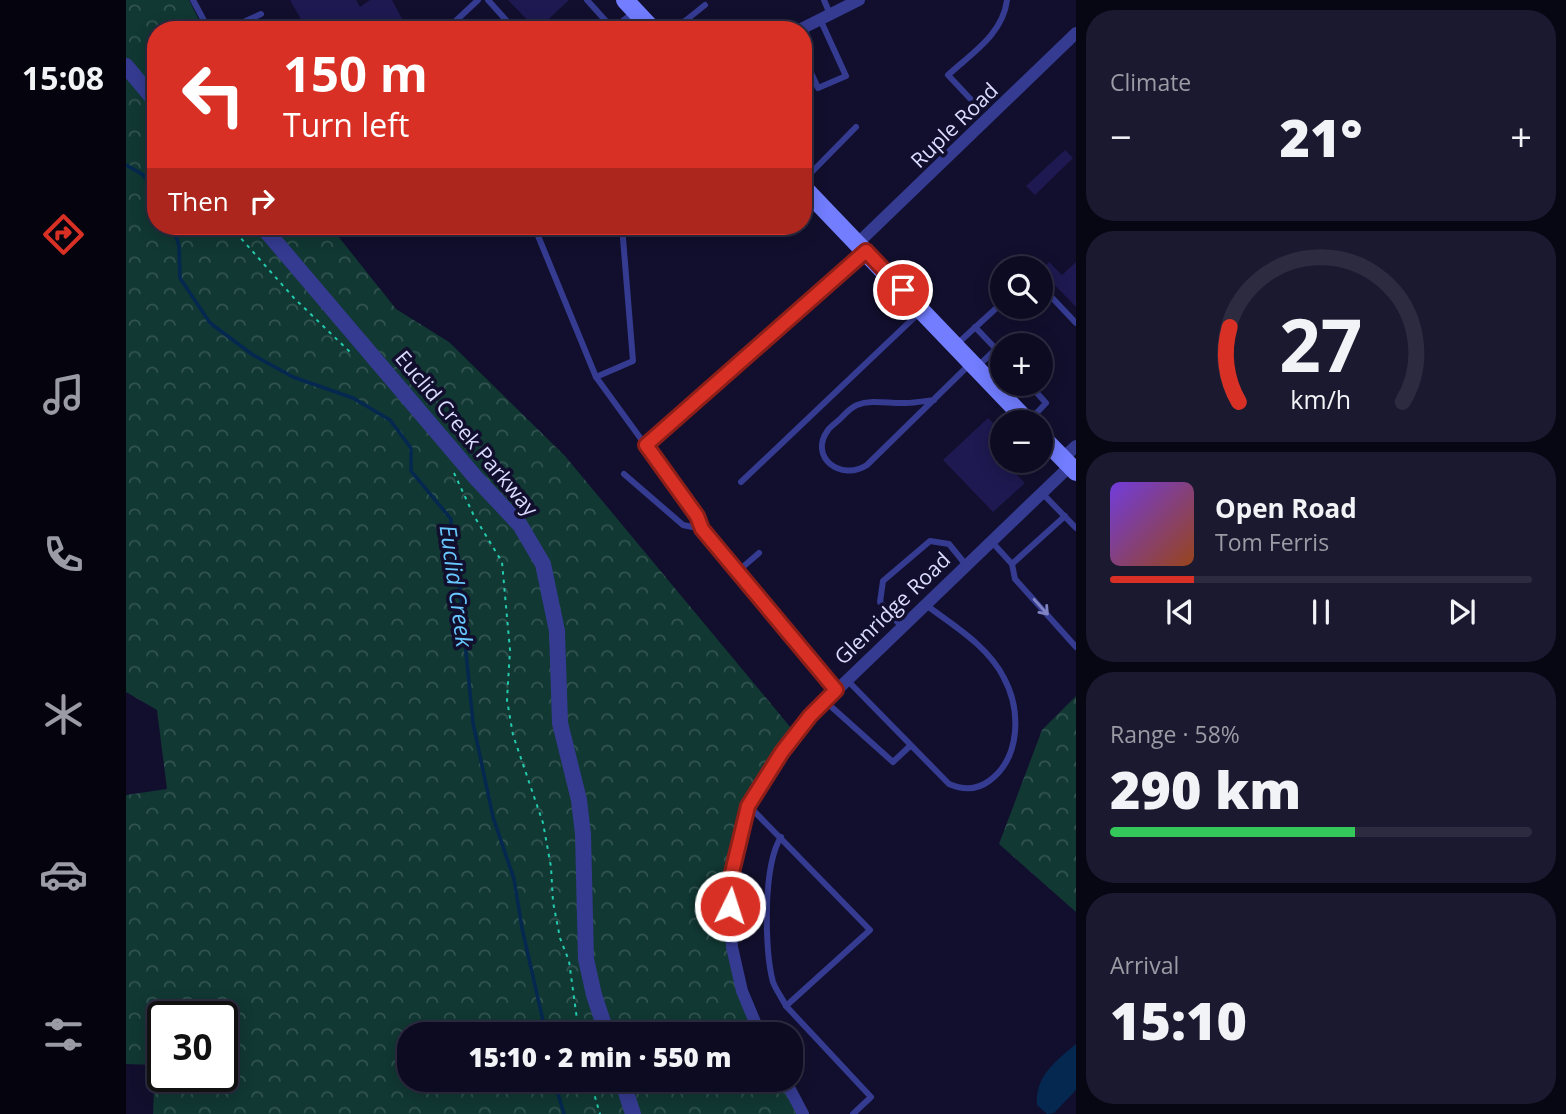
<!DOCTYPE html>
<meta charset="utf-8">
<style>
body{margin:0;font-family:"Open Sans",sans-serif;background:#1b192f;color:#f1f3f6;height:100vh;display:flex;flex-direction:column;font-size:26px;white-space:nowrap}
*{box-sizing:border-box;margin:0}
p{font-size:23px;color:#9a9ba5}
.icon{flex:none;width:38px;height:38px;fill:none;stroke:currentColor;stroke-width:2;stroke-linecap:round;stroke-linejoin:round}
.map{position:relative;flex:1;overflow:hidden}
.details{display:flex;flex-direction:column;gap:10px;padding:10px;background:#070613;width:490px}
.details>*{flex:none}
.guide{position:absolute;left:21px;top:21px;width:665px;height:214px;border-radius:28px;box-shadow:0 4px 18px #0003,0 0 0 2px #2d2b40;background:#d93025;color:#fff;overflow:hidden}
.controls{position:absolute;left:864px;top:256px;display:grid;gap:14px}
.controls a{display:grid;place-items:center;width:63px;height:63px;border-radius:50%;background:#0d0b22;box-shadow:0 4px 18px #0003,0 0 0 2px #2d2b40;font-size:35px}
.speed{position:absolute;left:21px;top:1001px;display:flex;gap:14px;font-size:35px;font-weight:700;text-align:center}
.speed>*{display:grid;place-content:center;width:91px;height:91px;border-radius:50%;background:#0d0b22;box-shadow:0 4px 18px #0003,0 0 0 2px #2d2b40;line-height:1}
.speed .limit{border:4px solid #111;border-radius:10px;background:#fff;color:#111}
.pin{position:absolute;display:grid;place-items:center;width:60px;height:60px;color:#fff;margin:-30px;border:4px solid #fff;border-radius:50%;box-shadow:0 2px 7px #0007}
.me{position:absolute;width:77px;margin:-38px;rotate:4deg;stroke-linejoin:round;filter:drop-shadow(0 0 5px #0008)}
.turn{display:flex;align-items:center;gap:24px;height:147px;padding:0 21px;font-size:32px}
.turn .icon{width:91px;height:91px;stroke-width:2.5}
.turn b{display:block;font-size:49px;line-height:60px}
.then{display:flex;align-items:center;height:66px;padding:0 21px;background:#0003;gap:14px;font-size:26px}
.big{font-size:52px;font-weight:800;line-height:1.1}
.details .widget{flex:1;display:flex;flex-direction:column;justify-content:center;gap:10px;min-width:0;padding:0 24px;border-radius:28px;background:#1b192f}
.details .dial{align-items:center;gap:0}
.dial svg{height:182px;overflow:visible;fill:none;stroke:#2d2b40;stroke-width:7;stroke-linecap:round;text-anchor:middle}
.dial text{fill:#f1f3f6;stroke:none}
.song{display:flex;align-items:center;gap:21px}
.cover{width:84px;height:84px;border-radius:10px;background:linear-gradient(135deg,hsl(260 70% 55%),hsl(20 70% 35%))}
.played{height:7px;border-radius:4px;background:linear-gradient(90deg,#d93025 20%,#2d2b40 20%)}
.keys{display:flex;justify-content:space-around;direction:ltr}
.heat{display:flex;justify-content:space-between;align-items:center;font-size:38px;direction:ltr}
.charge{height:10px;border-radius:5px;background:linear-gradient(90deg,#34c759 58%,#2d2b40 0)}
.trip{position:absolute;left:271px;top:1022px;width:406px;height:70px;border-radius:28px;background:#0d0b22;box-shadow:0 4px 18px #0003,0 0 0 2px #2d2b40;font-weight:800;line-height:70px;text-align:center}
main{display:flex;flex:1;min-height:0}
.dock{display:flex;flex-direction:column;width:126px;justify-content:space-around;align-items:center;background:#05040e;color:#9a9ba5}
.dock .icon{width:49px;height:49px}
.dock .current{color:#d93025}
.dock b{font-size:32px;color:#f1f3f6}
.map>svg:first-child{display:block}
.forest{fill:url(#forest-crowns);fill-rule:evenodd}
.water{fill:#052850}
.lines{fill:none;stroke-linecap:round;stroke-linejoin:round}
.stream{stroke:#052850;stroke-width:3.5}
.building{fill:#1e1950}
.path{stroke:#23cbaf;stroke-width:2;stroke-dasharray:3.5 5;stroke-linecap:butt}
.service{stroke:#353b91;stroke-width:6}
.minor{stroke:#353b91;stroke-width:12}
.tertiary{stroke:#353b91;stroke-width:16}
.secondary{stroke:#727dff;stroke-width:18}
.oneway{stroke:#8083c2}
.route-casing{stroke:#8d1f18;stroke-width:18}
.route{stroke:#d93025;stroke-width:12}
.labels{text-anchor:middle;dominant-baseline:central;stroke-width:7;stroke-linejoin:round;paint-order:stroke}
.street-label{font-size:21px;fill:#dbdbff;stroke:#110f2d}
.water-label{font-size:23px;font-style:italic;fill:#69c9ff;stroke:#110f2d}
</style>
<main>
<nav class="dock">
<b>15:08</b>
<svg class="icon current" aria-label="directions" viewBox="0 0 24 24"><path d="M12 3l9 9-9 9-9-9zM9 14v-3h6M13 9l2 2-2 2"/></svg>
<svg class="icon" aria-label="music" viewBox="0 0 24 24"><path d="M9 18V5l10-2v13"/><circle cx="6" cy="18" r="3"/><circle cx="16" cy="16" r="3"/></svg>
<svg class="icon" aria-label="phone" viewBox="0 0 24 24"><path d="M5 4h4l2 5-3 2q2 4 5 5l2-3 5 2v4C11 20 4 13 5 4z"/></svg>
<svg class="icon" aria-label="climate" viewBox="0 0 24 24"><path d="M12 3v18M4 7l16 10M4 17L20 7"/></svg>
<svg class="icon" aria-label="car" viewBox="0 0 24 24"><path d="M5 17H2v-5l4-1 3-4h7l3 4 3 1v5h-3M9 17h6M6 11h13"/><circle cx="7" cy="17" r="2"/><circle cx="17" cy="17" r="2"/></svg>
<svg class="icon" aria-label="filters" viewBox="0 0 24 24"><path d="M4 7h16M4 17h16"/><circle cx="9" cy="7" r="2"/><circle cx="15" cy="17" r="2"/></svg>
</nav>
<div class="map">
<svg width="950" height="1114" viewBox="0 0 950 1114">
<defs>
<pattern id="forest-crowns" width="20" height="18" patternUnits="userSpaceOnUse" patternTransform="scale(1.75)"><rect width="20" height="18" fill="#113833"/><path d="M2 6a3 3 0 1 1 6 0M12 15a3 3 0 1 1 6 0" fill="none" stroke="#335452"/></pattern>
</defs>
<rect width="100%" height="100%" fill="#110f2d"/>
<g class="forest">
<path d="M 0,0 L 63,0 L 78,30 L 30,30 L 30,226 L 204,226 L 270,309 L 323,342 L 439,456 L 670,734 L 623,806 L 603,885 L 606,947 L 634,1034 L 284,1034 L 284,1080 L 659,1080 L 677,1114 L 27,1114 L 29,1065 L 0,1064 L 0,795 L 41,789 L 31,710 L 0,692 ZM 37,1017 L 96,1017 L 96,1076 L 37,1076 Z"/>
<path d="M 950,696 L 950,912 L 873,844 L 916,730 Z"/>
</g>
<path class="water" d="M 950,1044 L 950,1090 L 928,1113 L 921,1114 L 911,1105 C 909,1076 929,1062 950,1044 Z"/>
<g class="lines">
<g class="stream">
<path d="M 0,165 L 16,174 L 30,190"/>
<path d="M 47,226 L 53,246 L 54,278 L 84,323 L 127,355 L 167,377 L 227,398 L 264,420 L 285,448 L 285,471 L 325,519 L 326,551 L 333,581 L 347,723 L 367,817 L 388,879 L 396,928 L 420,1034"/>
<path d="M 428,1080 L 438,1114"/>
</g>
</g>
<g class="building">
<path d="M 164,0 L 230,0 L 234,7 L 244,0 L 266,0 L 282,30 L 181,30 Z"/>
<path d="M 382,0 L 443,0 L 411,30 Z"/>
<path d="M 939,150 L 947,158 L 909,195 L 900,186 Z"/>
<path d="M 923,262 L 936,275 L 950,262 L 950,307 L 915,271 Z"/>
<path d="M 862,418 L 873,429 L 863,439 L 877,454 L 877,460 L 882,460 L 893,471 L 890,474 L 899,483 L 867,512 L 817,460 Z"/>
</g>
<g class="lines">
<g class="path">
<path d="M 104,226 L 168,298 L 225,353"/>
<path d="M 328,473 L 348,516 L 376,562 L 384,650 L 381,700 L 387,735 L 417,823 L 425,867 L 427,902 L 434,938 L 443,961 L 453,1034"/>
<path d="M 464,1080 L 474,1114"/>
</g>
<g class="service">
<path d="M 67,0 L 83,30"/>
<path d="M 362,0 L 389,30"/>
<path d="M 461,0 L 488,30"/>
<path d="M 698,0 L 704,14"/>
<path d="M 559,21 L 579,5"/>
<path d="M 486,29 L 508,12"/>
<path d="M 100,30 L 135,14"/>
<path d="M 320,30 L 352,0"/>
<path d="M 549,30 L 559,21 L 568,30"/>
<path d="M 677,55 L 692,88 L 720,76 L 694,19"/>
<path d="M 851,106 L 822,75 C 846,53 877,34 881,0"/>
<path d="M 677,181 L 730,127"/>
<path d="M 408,226 L 470,377 L 571,516 L 576,529 L 710,690"/>
<path d="M 915,286 L 950,323"/>
<path d="M 849,327 L 870,349 L 852,366"/>
<path d="M 831,344 L 877,302"/>
<path d="M 875,355 L 877,356"/>
<path d="M 470,377 L 507,361 L 496,226"/>
<path d="M 902,383 L 920,403 L 903,421"/>
<path d="M 880,395 L 894,383"/>
<path d="M 808,400 C 799,401 789,403 780,403 C 764,404 746,399 731,405 C 724,408 719,414 714,419 C 710,423 705,426 702,430 C 682,457 715,482 741,465 L 844,364"/>
<path d="M 520,445 L 738,252"/>
<path d="M 498,474 L 557,525 L 576,529"/>
<path d="M 615,482 L 794,312"/>
<path d="M 916,493 L 950,528"/>
<path d="M 865,541 L 886,564 L 939,516"/>
<path d="M 886,564 L 889,579 L 950,647"/>
<path d="M 611,572 L 633,553"/>
<path d="M 775,626 L 754,602 L 757,581 L 804,541 L 823,544 L 840,565"/>
<path d="M 722,681 L 823,784 C 837,790 851,790 863,781 C 895,758 895,710 878,678 C 862,646 828,626 800,605"/>
<path d="M 700,702 L 767,762 L 784,746"/>
<path d="M 624,807 L 744,930 L 660,1006 L 745,1097 L 727,1114"/>
<path d="M 655,837 C 637,865 638,950 647,982 C 650,990 656,998 660,1006"/>
</g>
<g class="minor">
<path d="M 673,30 L 733,0"/>
<path d="M 732,243 L 950,33"/>
<path d="M 936,459 L 950,446"/>
<path d="M 634,1034 L 616,991 L 606,947 L 603,885 L 623,806 L 656,752 L 684,716 L 944,466"/>
<path d="M 659,1080 L 677,1114"/>
</g>
<g class="tertiary">
<path d="M 0,66 L 30,102"/>
<path d="M 136,226 L 350,478 L 394,525 L 417,564 L 431,631 L 434,723 L 453,800 L 457,834 L 460,959 L 468,995 L 481,1034"/>
<path d="M 496,1080 L 507,1114"/>
</g>
<g class="secondary">
<path d="M 499,0 L 527,30"/>
<path d="M 677,187 L 902,422"/>
<path d="M 915,436 L 950,472"/>
</g>
</g>
<defs><path id="oneway-shaft" d="M-6 0H5M1.5-3L5.5 0L1.5 3" fill="none" stroke-width="1.6" stroke-linecap="round" stroke-linejoin="round" transform="scale(1.75)"/></defs>
<use class="oneway" href="#oneway-shaft" transform="translate(915 607) rotate(48)"/>
<g class="lines">
<defs>
<path id="route" d="M 604,906 L 603,885 L 622,806 L 656,752 L 684,716 L 710,690 L 576,529 L 571,516 L 520,445 L 740,251 L 777,290"/>
</defs>
<use href="#route" class="route-casing"/>
<use href="#route" class="route"/>
</g>
<g class="labels">
<g class="street-label">
<text transform="translate(828 125) rotate(-44)">Ruple Road</text>
<text transform="translate(341 433) rotate(50)">Euclid Creek Parkway</text>
<text transform="translate(766 608) rotate(-44)">Glenridge Road</text>
</g>
<g class="water-label">
<text transform="translate(331 586) rotate(82)">Euclid Creek</text>
</g>
</g>
</svg>
<div class="controls">
<a><svg class="icon" aria-label="search" viewBox="0 0 24 24"><circle cx="10" cy="10" r="6"/><path d="M15 15l6 6"/></svg></a>
<a>+</a>
<a>−</a>
</div>
<div class="speed"><div class="limit">30</div></div>
<div class="pin" style="left:777px;top:290px;background:#d93025"><svg class="icon" aria-label="arrive" viewBox="0 0 24 24"><path d="M6 21V4h12l-3 4 3 4H6"/></svg></div>
<svg class="me" style="left:604px;top:906px" viewBox="-20 -20 40 40"><circle r="17" fill="#d93025" stroke="#fff" stroke-width="3"/><path d="M0-11L8 9 0 5-8 9z" fill="#fff"/></svg>
<div class="trip">15:10 · 2 min · 550 m</div>
<div class="guide">
<div class="turn"><svg class="icon" aria-label="left" viewBox="0 0 24 24"><path d="M17 20v-9H6M10 6l-5 5 5 5"/></svg><div><b>150 m</b>Turn left</div></div>
<div class="then">Then<svg class="icon" aria-label="right" viewBox="0 0 24 24"><path d="M7 20v-9h11M14 6l5 5-5 5"/></svg></div>
</div>
</div>
<section class="details">
<div class="widget"><p>Climate</p>
<div class="heat"><a>−</a><b class="big">21°</b><a>+</a></div>
</div>
<div class="widget dial"><svg viewBox="0 0 100 80">
<path d="M14 69A42 42 0 1 1 86 69"/>
<path d="M14 69A42 42 0 0 1 10 36" stroke="#d93025"/>
<text x="50" y="56" font-size="32" font-weight="700">27</text>
<text x="50" y="72" font-size="11">km/h</text>
</svg></div>
<div class="widget">
<div class="song"><i class="cover"></i><div><b>Open Road</b><p>Tom Ferris</p></div></div>
<div class="played"></div>
<div class="keys"><svg class="icon" aria-label="previous" viewBox="0 0 24 24"><path d="M18 5L8 12l10 7zM5 5v14"/></svg><svg class="icon" aria-label="pause" viewBox="0 0 24 24"><path d="M8 5v14M16 5v14"/></svg><svg class="icon" aria-label="next" viewBox="0 0 24 24"><path d="M6 5l10 7-10 7zM19 5v14"/></svg></div>
</div>
<div class="widget"><p>Range · 58%</p><b class="big">290 km</b><div class="charge"></div></div>
<div class="widget"><p>Arrival</p><b class="big">15:10</b></div>
</section>
</main>
